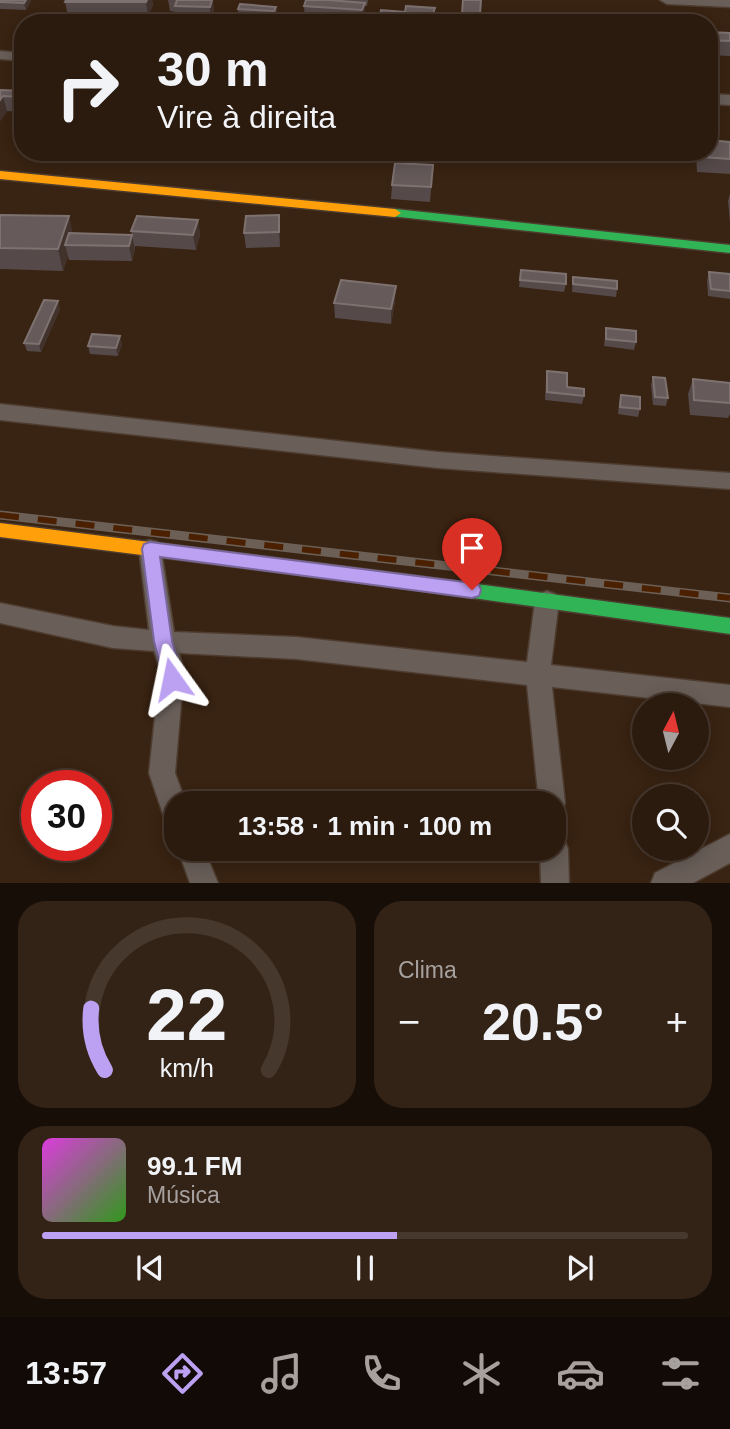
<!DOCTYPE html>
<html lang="pt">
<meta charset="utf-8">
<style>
body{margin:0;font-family:Arial,sans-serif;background:#332317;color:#f1f3f6;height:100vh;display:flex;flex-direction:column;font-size:26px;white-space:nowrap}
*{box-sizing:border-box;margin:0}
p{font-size:23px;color:#a6a19e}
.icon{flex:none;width:38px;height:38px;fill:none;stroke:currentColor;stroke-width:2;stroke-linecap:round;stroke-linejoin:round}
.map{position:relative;height:883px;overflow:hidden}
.drawer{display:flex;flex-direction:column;gap:18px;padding:18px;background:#180e08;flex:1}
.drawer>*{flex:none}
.banner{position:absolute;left:14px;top:14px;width:704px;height:147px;border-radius:28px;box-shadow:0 4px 18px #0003,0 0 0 2px #47382e;background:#2b1a0e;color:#f1f3f6;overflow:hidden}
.needle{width:46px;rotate:7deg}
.fabs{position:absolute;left:632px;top:693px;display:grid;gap:14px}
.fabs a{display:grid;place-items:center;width:77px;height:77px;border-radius:50%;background:#2b1a0e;box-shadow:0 4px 18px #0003,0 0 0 2px #47382e;font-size:35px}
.speed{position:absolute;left:21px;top:770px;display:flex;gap:14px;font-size:35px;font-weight:700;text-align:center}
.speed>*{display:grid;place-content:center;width:91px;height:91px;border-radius:50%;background:#2b1a0e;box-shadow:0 4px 18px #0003,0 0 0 2px #47382e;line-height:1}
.speed .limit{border:10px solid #d22;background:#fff;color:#111}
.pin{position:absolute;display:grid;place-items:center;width:60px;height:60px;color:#fff;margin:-72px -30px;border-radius:50% 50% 50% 0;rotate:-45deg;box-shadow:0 0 7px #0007}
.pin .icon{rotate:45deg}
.me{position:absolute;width:77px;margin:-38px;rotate:348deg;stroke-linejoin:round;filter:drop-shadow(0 0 5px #0008)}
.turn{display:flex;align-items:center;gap:24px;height:147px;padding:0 28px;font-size:32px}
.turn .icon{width:91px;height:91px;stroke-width:2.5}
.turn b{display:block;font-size:49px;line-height:60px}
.big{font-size:52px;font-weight:700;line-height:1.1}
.drawer .widget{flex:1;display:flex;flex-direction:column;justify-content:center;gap:10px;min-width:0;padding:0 24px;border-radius:28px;background:#332317}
.drawer .dial{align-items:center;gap:0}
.dial svg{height:182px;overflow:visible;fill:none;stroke:#47382e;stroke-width:7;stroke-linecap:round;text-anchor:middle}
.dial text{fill:#f1f3f6;stroke:none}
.song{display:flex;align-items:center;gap:21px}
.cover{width:84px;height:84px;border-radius:10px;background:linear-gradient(135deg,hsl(300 70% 55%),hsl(110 70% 35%))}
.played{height:7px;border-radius:4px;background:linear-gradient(90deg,#bca0f2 55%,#47382e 55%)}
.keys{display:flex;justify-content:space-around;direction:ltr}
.heat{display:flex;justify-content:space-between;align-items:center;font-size:38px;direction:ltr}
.drawer .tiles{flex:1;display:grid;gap:18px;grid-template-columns:1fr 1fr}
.widget:last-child{grid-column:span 2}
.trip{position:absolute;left:164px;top:791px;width:402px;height:70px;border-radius:28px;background:#2b1a0e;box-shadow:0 4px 18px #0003,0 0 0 2px #47382e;font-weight:700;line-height:70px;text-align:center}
.tab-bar{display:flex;height:112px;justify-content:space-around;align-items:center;background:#110a06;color:#a6a19e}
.tab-bar .icon{width:49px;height:49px}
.tab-bar .current{color:#bca0f2}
.tab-bar b{font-size:32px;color:#f1f3f6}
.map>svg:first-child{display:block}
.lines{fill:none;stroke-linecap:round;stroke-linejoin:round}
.street-casing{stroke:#4d3c2f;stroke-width:3}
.fast-casing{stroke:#4d3c2f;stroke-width:3}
.slow-casing{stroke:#4d3c2f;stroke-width:3}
.street{fill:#695e58;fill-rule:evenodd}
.fast{fill:#30b455;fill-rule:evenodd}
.slow{fill:#ff9f0a;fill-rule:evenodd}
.rail-far1-casing{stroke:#6c5f56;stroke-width:8}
.rail-casing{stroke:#6c5f56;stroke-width:9}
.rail-far1{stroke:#4a2001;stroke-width:5;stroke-dasharray:15;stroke-linecap:butt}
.rail{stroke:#4a2001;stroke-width:6;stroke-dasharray:19;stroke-linecap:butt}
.wall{fill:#554949}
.shaded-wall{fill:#42322c}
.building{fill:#665a5a;stroke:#7e7271;stroke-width:2}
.route{fill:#bca0f2;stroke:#7a689d;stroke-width:2}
</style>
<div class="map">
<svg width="730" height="883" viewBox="0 0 730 883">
<rect width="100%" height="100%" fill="#392312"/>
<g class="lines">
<defs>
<g id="street">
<path d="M 660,0 L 730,0 L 730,7 L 667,4 Z"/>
<path d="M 0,51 L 23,53 L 23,61 L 0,59 Z"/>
<path d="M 709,94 L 730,95 L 730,105 L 709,104 Z"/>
<path d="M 0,404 L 438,452 L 730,473 L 730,489 L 438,468 L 0,420 Z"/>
<path d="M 150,540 L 158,542 L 161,549 L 174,632 L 296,637 L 527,662 L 535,601 L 539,594 L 547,591 L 555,594 L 559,601 L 551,665 L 730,685 L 730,707 L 552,687 L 565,803 L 562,812 L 555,815 L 555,803 L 539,803 L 527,685 L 296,659 L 179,653 L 184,670 L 175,773 L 186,803 L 177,803 L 177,830 L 167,826 L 149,773 L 160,670 L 154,651 L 113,648 L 0,623 L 0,603 L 113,626 L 149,630 L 139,549 L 142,542 Z"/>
<path d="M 730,834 L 730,863 L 693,883 L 651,883 L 655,873 Z"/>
<path d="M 555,835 L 564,839 L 568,849 L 569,883 L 541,883 L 540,849 L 555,849 Z"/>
<path d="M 177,847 L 204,849 L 218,883 L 190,883 Z"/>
</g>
<g id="fast">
<path d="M 395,209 L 730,245 L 730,253 L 390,216 L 390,210 Z"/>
<path d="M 402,574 L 730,618 L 730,634 L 402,588 L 396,586 L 393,581 L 396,576 Z"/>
</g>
<g id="slow">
<path d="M 0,171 L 395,209 L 401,213 L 395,217 L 0,179 Z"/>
<path d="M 0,523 L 402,574 L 408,576 L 411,581 L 408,586 L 402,588 L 0,537 Z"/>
</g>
</defs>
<use href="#street" class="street-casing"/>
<use href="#fast" class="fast-casing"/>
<use href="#slow" class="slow-casing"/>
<use href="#street" class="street"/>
<use href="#fast" class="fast"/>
<use href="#slow" class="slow"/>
<defs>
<path id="rail-far1" d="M 0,515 L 9,516"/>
<path id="rail" d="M 0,515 L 730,598"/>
</defs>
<use href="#rail-far1" class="rail-far1-casing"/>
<use href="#rail" class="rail-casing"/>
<use href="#rail-far1" class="rail-far1"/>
<use href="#rail" class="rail"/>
</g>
<g class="wall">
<path d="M 0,0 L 30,0 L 31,1 L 26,10 L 0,9 Z"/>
<path d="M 66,0 L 152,0 L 153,5 L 148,16 L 68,16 L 65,2 Z"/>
<path d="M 168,0 L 213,0 L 214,13 L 211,23 L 183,23 L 184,20 L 177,20 L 176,12 L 170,11 Z"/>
<path d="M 306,0 L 368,0 L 367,6 L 365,6 L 365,17 L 363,23 L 340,23 L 305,20 L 304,6 Z"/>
<path d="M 463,0 L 481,0 L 479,22 L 461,21 Z"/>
<path d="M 276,7 L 277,14 L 275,19 L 238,16 L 238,9 Z"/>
<path d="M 434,14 L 459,16 L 459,23 L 380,23 L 380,16 Z"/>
<path d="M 709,32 L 730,33 L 730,56 L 709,55 Z"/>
<path d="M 0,90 L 23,91 L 23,112 L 7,111 L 0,121 Z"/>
<path d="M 730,142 L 730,174 L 697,172 L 696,152 L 709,152 Z"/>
<path d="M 594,152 L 628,152 L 627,160 L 608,160 L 608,156 L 594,155 Z"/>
<path d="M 642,152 L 680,152 L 680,153 L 678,161 L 643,159 Z"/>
<path d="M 433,165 L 430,202 L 391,199 L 392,185 Z"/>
<path d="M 730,193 L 730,223 L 728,201 Z"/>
<path d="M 0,215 L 73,233 L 132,235 L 131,231 L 198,220 L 200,235 L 196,250 L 135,246 L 135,250 L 132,261 L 69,260 L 68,256 L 63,271 L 0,269 Z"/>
<path d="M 280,230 L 280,247 L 246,248 L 244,233 Z"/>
<path d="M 521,270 L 566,284 L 564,292 L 519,287 Z"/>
<path d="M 709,272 L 730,274 L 730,299 L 708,296 L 707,280 Z"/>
<path d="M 573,277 L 617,289 L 616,297 L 572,292 Z"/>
<path d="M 395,301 L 391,324 L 335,318 L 334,303 Z"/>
<path d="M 60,309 L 41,352 L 27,351 L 24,343 Z"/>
<path d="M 606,328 L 636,342 L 634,350 L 604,346 Z"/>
<path d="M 122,344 L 118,356 L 90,354 L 88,346 Z"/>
<path d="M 547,371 L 567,387 L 584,396 L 582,404 L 545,400 L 546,379 Z"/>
<path d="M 653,377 L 668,398 L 666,406 L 653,405 L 651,385 Z"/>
<path d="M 693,379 L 730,383 L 730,414 L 728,418 L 690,415 L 688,394 Z"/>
<path d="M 621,395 L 640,409 L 638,417 L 618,414 L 619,403 Z"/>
</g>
<g class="shaded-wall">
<path d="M 26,0 L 30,0 L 31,1 L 26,10 L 24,3 Z"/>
<path d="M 147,0 L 152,0 L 153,5 L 148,16 L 146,2 Z"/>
<path d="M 213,0 L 214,13 L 211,21 L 210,7 Z"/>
<path d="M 365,3 L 365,17 L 362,23 L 362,10 Z"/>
<path d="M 3,96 L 7,111 L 0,121 L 0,100 Z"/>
<path d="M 279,215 L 280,230 L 280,247 L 279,232 Z"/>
<path d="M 69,216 L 74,238 L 65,245 L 68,256 L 63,271 L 58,249 Z"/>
<path d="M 198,220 L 200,235 L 196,250 L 193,235 Z"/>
<path d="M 132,235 L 135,250 L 132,261 L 129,246 Z"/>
<path d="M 396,286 L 395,301 L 391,324 L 391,309 Z"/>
<path d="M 58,301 L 60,309 L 41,352 L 39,344 Z"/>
<path d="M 120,336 L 122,344 L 118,356 L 116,348 Z"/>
</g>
<g class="building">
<path d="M 0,0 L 26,0 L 24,3 L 0,2 Z"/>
<path d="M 66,0 L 147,0 L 146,2 L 65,2 Z"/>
<path d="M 177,0 L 212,0 L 210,7 L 175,6 Z"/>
<path d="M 306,0 L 328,0 L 365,3 L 362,10 L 304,6 Z"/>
<path d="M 463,0 L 481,0 L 480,14 L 462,14 Z"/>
<path d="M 240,4 L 276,7 L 274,11 L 238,9 Z"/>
<path d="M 406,6 L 435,8 L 433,14 L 459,16 L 459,22 L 380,16 L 381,10 L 405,12 Z"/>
<path d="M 184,19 L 211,20 L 210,23 L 183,23 Z"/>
<path d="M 587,19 L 630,21 L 630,23 L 587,23 Z"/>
<path d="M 512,21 L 536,23 L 512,23 Z"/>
<path d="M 709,32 L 730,33 L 730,41 L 709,40 Z"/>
<path d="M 0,90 L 23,91 L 23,97 L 3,96 L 0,100 Z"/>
<path d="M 709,140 L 730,142 L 730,159 L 702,157 L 701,152 L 709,152 Z"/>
<path d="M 395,163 L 433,165 L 431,187 L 392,185 Z"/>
<path d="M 0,215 L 69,216 L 58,249 L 0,248 Z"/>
<path d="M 279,215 L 279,232 L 244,233 L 246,216 Z"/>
<path d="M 137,216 L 198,220 L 193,235 L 131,231 Z"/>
<path d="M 69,233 L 132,235 L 129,246 L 65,245 Z"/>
<path d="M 521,270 L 566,274 L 566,284 L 520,280 Z"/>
<path d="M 709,272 L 730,274 L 730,291 L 711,289 Z"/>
<path d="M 573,277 L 617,281 L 617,289 L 573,284 Z"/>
<path d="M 341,280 L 396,286 L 391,309 L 334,303 Z"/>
<path d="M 44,300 L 58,301 L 39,344 L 24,343 Z"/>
<path d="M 606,328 L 636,331 L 636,342 L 606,339 Z"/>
<path d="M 92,334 L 120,336 L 116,348 L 88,346 Z"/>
<path d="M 547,371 L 567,373 L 567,387 L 584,389 L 584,396 L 547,392 Z"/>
<path d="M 653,377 L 665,378 L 668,398 L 655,397 Z"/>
<path d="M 693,379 L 730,383 L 730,403 L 694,400 Z"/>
<path d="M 621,395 L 640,397 L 640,409 L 620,407 Z"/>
</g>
<path class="route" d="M 150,542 L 472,583 L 479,585 L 481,590 L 479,596 L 472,598 L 160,557 L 172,641 L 181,670 L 178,685 L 172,688 L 165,685 L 154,641 L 142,549 L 144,544 Z"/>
</svg>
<div class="fabs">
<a><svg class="needle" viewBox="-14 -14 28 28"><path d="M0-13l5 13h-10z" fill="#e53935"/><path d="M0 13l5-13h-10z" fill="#a6a19e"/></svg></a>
<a><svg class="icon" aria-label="search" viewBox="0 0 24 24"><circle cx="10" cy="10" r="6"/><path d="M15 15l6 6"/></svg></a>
</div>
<div class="speed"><div class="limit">30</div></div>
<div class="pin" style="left:472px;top:590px;background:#d93025"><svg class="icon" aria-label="arrive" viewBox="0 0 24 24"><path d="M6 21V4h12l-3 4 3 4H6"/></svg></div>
<svg class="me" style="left:172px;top:679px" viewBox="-20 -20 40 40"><path d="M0-17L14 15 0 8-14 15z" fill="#bca0f2" stroke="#fff" stroke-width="4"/></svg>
<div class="trip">13:58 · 1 min · 100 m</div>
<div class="banner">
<div class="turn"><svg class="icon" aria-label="right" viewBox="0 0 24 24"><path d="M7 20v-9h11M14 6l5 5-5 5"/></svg><div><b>30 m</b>Vire à direita</div></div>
</div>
</div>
<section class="drawer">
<div class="tiles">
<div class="widget dial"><svg viewBox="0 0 100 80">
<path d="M14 69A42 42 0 1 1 86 69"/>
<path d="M14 69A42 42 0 0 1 8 42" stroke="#bca0f2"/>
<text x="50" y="56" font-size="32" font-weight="700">22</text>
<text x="50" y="72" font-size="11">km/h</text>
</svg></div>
<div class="widget"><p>Clima</p>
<div class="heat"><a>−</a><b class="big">20.5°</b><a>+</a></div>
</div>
<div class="widget">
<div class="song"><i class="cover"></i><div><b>99.1 FM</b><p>Música</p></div></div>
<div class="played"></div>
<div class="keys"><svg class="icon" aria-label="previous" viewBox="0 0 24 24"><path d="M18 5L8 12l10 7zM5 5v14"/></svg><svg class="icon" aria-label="pause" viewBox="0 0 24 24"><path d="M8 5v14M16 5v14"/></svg><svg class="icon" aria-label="next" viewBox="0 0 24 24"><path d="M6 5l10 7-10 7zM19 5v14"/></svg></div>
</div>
</div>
</section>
<nav class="tab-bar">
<b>13:57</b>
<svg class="icon current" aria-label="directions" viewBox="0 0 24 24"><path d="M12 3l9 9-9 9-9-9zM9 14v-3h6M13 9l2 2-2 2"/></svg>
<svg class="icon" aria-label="music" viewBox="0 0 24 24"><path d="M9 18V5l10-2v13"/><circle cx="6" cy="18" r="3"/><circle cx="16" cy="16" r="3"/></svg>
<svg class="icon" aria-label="phone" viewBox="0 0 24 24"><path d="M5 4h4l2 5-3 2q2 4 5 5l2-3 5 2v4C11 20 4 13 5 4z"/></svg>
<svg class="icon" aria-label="climate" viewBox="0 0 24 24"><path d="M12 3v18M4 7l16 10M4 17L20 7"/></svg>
<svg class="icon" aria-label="car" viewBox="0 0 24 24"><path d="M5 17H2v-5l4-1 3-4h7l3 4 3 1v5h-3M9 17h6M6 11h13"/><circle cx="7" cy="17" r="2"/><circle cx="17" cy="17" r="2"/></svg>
<svg class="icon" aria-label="filters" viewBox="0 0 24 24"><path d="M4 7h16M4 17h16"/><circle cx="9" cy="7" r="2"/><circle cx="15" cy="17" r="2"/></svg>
</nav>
